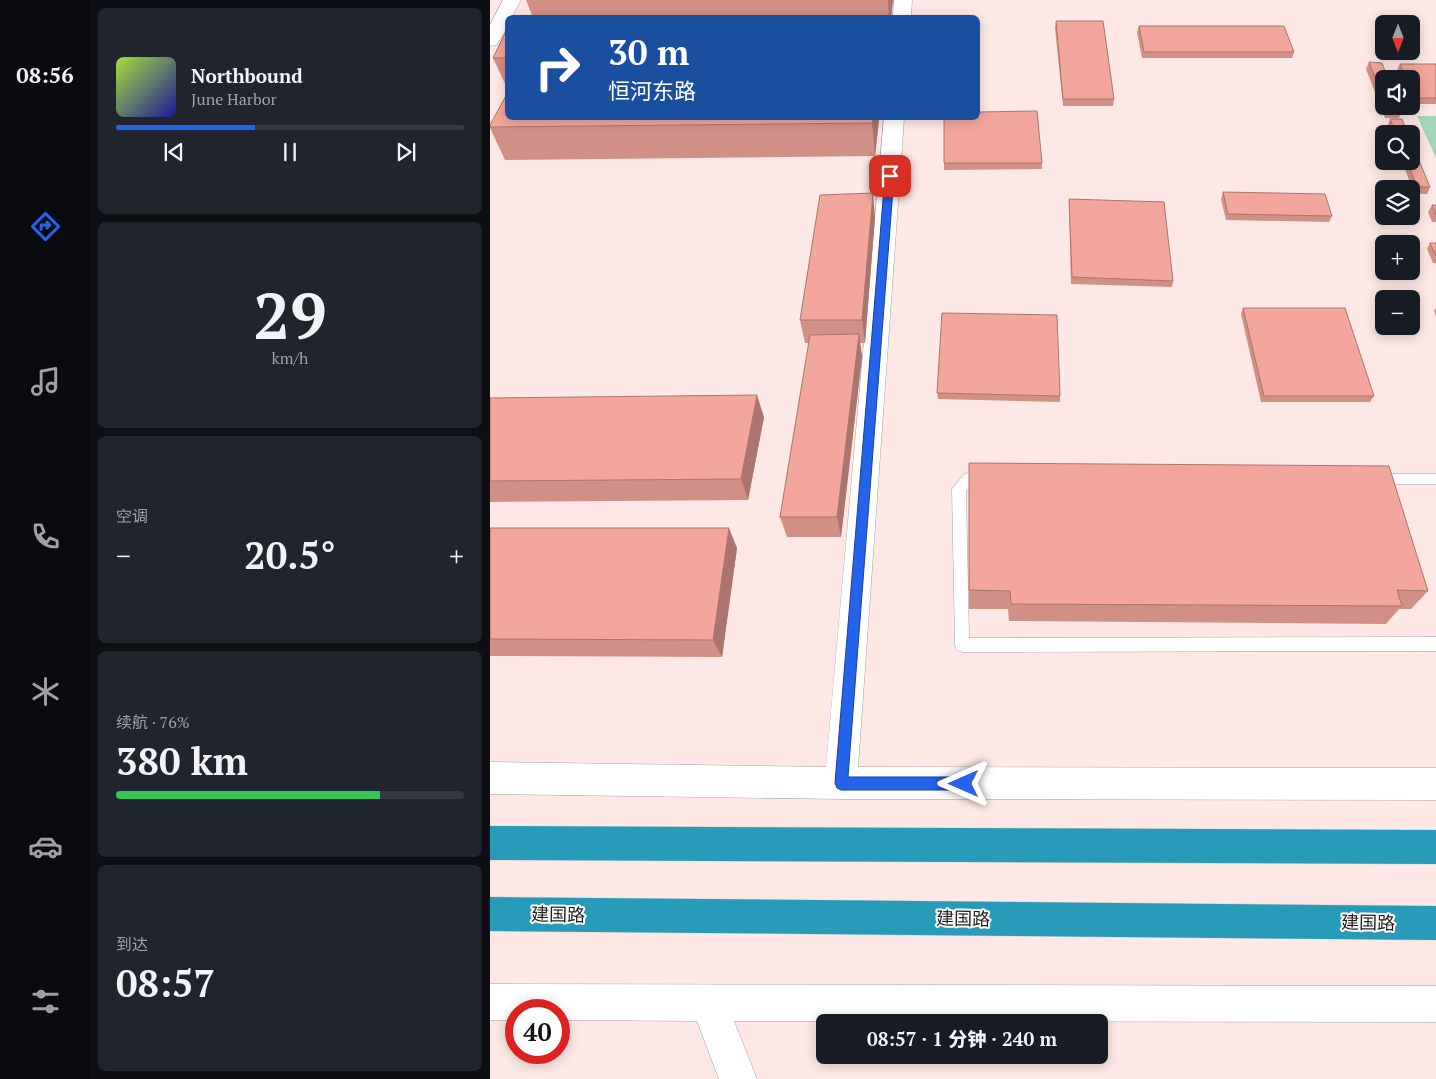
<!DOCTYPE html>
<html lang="zh">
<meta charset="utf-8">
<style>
body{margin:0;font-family:"PT Serif","Noto Sans SC",serif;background:#20242c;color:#f1f3f6;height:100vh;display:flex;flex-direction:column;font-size:19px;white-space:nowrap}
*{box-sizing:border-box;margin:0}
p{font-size:16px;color:#9ea1a6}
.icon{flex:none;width:28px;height:28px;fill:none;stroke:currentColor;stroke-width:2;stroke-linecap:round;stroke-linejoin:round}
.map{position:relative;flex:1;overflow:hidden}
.sheet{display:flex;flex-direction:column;gap:8px;padding:8px;background:#0d0f14;width:400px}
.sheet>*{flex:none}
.banner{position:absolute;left:15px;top:15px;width:475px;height:105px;border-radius:8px;box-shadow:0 2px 12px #0003;background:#1a4fa0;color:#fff;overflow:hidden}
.needle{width:32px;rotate:180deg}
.controls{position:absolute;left:885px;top:15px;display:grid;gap:10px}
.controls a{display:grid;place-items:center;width:45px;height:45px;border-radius:8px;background:#171b24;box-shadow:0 2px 12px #0003;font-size:25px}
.speed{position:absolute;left:15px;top:999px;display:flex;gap:10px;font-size:25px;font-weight:700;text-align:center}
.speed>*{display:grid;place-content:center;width:65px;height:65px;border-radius:50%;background:#171b24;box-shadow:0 2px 12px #0003;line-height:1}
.speed .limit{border:8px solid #d22;background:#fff;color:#111}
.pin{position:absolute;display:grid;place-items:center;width:42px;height:42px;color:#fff;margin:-21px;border-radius:10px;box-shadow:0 2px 8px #0006}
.me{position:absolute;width:55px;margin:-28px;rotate:270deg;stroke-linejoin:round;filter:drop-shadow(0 0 4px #0008)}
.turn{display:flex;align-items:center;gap:18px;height:105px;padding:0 20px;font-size:22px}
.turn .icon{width:65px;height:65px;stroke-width:2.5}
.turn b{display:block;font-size:35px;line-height:42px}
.big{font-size:38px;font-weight:800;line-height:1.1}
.sheet .card{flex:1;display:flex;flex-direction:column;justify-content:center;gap:8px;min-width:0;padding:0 18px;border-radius:8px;background:#20242c}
.sheet .dial{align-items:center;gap:0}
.dial b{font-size:65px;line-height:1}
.song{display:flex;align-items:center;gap:15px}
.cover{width:60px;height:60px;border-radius:8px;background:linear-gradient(135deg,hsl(80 70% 55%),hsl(240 70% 35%))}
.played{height:5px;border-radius:2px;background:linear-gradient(90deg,#2563eb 40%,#363941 40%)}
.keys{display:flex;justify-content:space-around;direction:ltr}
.heat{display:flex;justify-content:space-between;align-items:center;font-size:28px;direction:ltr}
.charge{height:8px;border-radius:4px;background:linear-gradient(90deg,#34c759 76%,#363941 0)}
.trip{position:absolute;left:326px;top:1014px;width:292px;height:50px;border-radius:8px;background:#171b24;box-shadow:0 2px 12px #0003;font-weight:800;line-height:50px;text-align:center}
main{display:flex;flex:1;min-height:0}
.tabs{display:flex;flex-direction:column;width:90px;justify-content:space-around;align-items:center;background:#090b0e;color:#9ea1a6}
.tabs .icon{width:35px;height:35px}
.tabs .current{color:#2563eb}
.tabs b{font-size:22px;color:#f1f3f6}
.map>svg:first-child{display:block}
.commercial{fill:#fde8e5;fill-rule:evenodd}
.green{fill:#a2d5bc}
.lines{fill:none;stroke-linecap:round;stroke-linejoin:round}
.lane-casing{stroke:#a4a0a9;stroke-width:1}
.street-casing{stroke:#a4a0a9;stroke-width:1}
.secondary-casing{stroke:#a4a0a9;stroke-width:1}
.highway-casing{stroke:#d6d6d6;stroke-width:1}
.lane{fill:#fff;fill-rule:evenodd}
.street{fill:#fff;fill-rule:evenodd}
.secondary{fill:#fff;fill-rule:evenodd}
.highway{fill:#279bb8;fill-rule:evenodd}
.wall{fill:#d19086}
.shaded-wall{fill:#aa756d}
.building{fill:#f3a79c;stroke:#aa756d}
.route{fill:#2563eb;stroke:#184099}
.labels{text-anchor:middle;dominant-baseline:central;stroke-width:4;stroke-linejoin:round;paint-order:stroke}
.near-street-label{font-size:18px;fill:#1c1b1e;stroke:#fff}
</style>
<main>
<nav class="tabs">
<b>08:56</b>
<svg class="icon current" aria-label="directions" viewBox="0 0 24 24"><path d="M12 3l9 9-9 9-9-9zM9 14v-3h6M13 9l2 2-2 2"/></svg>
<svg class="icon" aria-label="music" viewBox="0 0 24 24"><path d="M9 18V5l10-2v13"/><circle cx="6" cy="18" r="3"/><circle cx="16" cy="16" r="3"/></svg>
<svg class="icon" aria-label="phone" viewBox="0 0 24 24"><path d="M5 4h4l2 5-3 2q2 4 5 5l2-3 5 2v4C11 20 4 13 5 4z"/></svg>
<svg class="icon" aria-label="climate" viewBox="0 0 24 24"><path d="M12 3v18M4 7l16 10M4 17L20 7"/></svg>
<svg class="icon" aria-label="car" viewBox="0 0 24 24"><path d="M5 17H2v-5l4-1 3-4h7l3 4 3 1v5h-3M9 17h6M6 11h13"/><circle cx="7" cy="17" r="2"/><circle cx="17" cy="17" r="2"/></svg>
<svg class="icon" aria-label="filters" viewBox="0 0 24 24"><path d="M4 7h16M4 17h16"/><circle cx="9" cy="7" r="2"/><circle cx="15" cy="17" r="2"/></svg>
</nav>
<section class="sheet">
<div class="card">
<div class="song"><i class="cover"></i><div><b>Northbound</b><p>June Harbor</p></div></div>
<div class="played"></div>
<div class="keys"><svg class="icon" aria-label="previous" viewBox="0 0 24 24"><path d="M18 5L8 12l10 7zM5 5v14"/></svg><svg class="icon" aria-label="pause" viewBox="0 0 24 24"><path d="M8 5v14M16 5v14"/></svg><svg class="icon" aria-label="next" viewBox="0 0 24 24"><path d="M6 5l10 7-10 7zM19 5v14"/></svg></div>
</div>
<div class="card dial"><b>29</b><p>km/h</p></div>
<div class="card"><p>空调</p>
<div class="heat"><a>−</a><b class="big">20.5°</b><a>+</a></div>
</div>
<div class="card"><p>续航 · 76%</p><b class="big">380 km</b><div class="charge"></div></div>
<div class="card"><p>到达</p><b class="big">08:57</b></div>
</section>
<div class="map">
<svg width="946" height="1079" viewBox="0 0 946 1079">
<rect width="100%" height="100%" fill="#f9f5ff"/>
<path class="commercial" d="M 0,0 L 946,0 L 946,1079 L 0,1079 ZM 18,18 L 488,18 L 488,118 L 18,118 ZM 894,24 L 921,24 L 921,51 L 894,51 ZM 894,79 L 921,79 L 921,106 L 894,106 ZM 894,134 L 921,134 L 921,161 L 894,161 ZM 894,189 L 921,189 L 921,216 L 894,216 ZM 894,244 L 921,244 L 921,271 L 894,271 ZM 894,299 L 921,299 L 921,326 L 894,326 ZM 26,1010 L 69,1010 L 69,1052 L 26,1052 ZM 335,1022 L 610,1022 L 610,1055 L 335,1055 Z"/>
<path class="green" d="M 927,116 L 946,116 L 946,158 Z"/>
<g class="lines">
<defs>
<g id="lane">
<path d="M 479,473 L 503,474 L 505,478 L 503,482 L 482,483 L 476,491 L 479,638 L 946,637 L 946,651 L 472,652 L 467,650 L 465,645 L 462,489 L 474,474 Z"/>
<path d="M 884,474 L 946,474 L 946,484 L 884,484 L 879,483 L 877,479 L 879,475 Z"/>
</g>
<path id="street" d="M 13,0 L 31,0 L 21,18 L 18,18 C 18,28 12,37 6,45 L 0,46 L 0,25 Z"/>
<g id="secondary">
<path d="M 404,0 L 422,0 L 421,18 L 403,18 Z"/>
<path d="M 394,118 L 414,118 L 368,767 L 946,768 L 946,800 L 351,799 L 0,794 L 0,762 L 336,767 Z"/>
<path d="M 0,984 L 946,986 L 946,1022 L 244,1021 L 267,1079 L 229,1079 L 207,1021 L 69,1020 L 69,1010 L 26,1010 L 26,1020 L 0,1020 Z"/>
</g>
<g id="highway">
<path d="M 0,826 L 946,830 L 946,864 L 0,860 Z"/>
<path d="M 0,897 L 946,906 L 946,940 L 0,931 Z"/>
</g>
</defs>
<use href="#lane" class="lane-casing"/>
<use href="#street" class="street-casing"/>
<use href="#secondary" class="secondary-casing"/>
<use href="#highway" class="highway-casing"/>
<use href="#lane" class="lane"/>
<use href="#street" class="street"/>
<use href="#secondary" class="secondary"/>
<use href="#highway" class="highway"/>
</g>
<g class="wall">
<path d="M 36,0 L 403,0 L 401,18 L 43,18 Z"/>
<path d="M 566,21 L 624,99 L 623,106 L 573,106 L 565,28 Z"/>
<path d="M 649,26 L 804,52 L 802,58 L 652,58 L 647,32 Z"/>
<path d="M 18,27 L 18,90 L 3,58 Z"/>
<path d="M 879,62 L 894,79 L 894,106 L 909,106 L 912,111 L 909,118 L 895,118 L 876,69 Z"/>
<path d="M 910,64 L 946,64 L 946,104 L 923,104 L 921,101 L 921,79 L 911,79 L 907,70 Z"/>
<path d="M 18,118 L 389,118 L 389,120 L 385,156 L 15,160 L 0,128 L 0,125 Z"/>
<path d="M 454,118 L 552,163 L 552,169 L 454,170 Z"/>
<path d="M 900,119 L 918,134 L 901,134 L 898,125 Z"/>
<path d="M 912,161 L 921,161 L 940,187 L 937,194 L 924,194 Z"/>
<path d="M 733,192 L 842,216 L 839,222 L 736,220 L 731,199 Z"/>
<path d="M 579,199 L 683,281 L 682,287 L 581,284 L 579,205 Z"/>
<path d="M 942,205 L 946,205 L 946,222 L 942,222 L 938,212 Z"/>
<path d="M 385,217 L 375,343 L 370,343 L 372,357 L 351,537 L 297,537 L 290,517 L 319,343 L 315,343 L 310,320 Z"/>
<path d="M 940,243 L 946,243 L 946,263 L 943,263 L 937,249 Z"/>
<path d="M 753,308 L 884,396 L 880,402 L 771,402 L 751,314 Z"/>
<path d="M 946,308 L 946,317 L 944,311 Z"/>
<path d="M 447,393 L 570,396 L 570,402 L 448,399 Z"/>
<path d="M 0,398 L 274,417 L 258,500 L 0,502 Z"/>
<path d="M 479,463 L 938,591 L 921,609 L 909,609 L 896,624 L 519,621 L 518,609 L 479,609 Z"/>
<path d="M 0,528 L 247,548 L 232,657 L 0,656 Z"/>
</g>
<g class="shaded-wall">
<path d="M 398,0 L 403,0 L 401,18 L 399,18 Z"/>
<path d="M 383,118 L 389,118 L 389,120 L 385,156 L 382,123 Z"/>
<path d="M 383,193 L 385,217 L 375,343 L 372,320 Z"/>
<path d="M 369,334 L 372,357 L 351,537 L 347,517 Z"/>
<path d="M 267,395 L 274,417 L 258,500 L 251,479 Z"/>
<path d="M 239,528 L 247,548 L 232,657 L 223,640 Z"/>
</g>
<g class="building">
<path d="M 566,21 L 613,21 L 624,99 L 573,99 Z"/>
<path d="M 649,26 L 794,26 L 804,52 L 654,52 Z"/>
<path d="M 18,27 L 18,58 L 3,58 Z"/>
<path d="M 879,62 L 892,63 L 898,79 L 894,79 L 894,100 Z"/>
<path d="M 910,64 L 946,64 L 946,98 L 926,98 L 921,88 L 921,79 L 917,79 Z"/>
<path d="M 18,92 L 18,118 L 383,118 L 382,123 L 0,127 L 0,125 Z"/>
<path d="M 896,106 L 909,106 L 912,111 L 898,111 Z"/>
<path d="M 547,111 L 552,163 L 454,163 L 454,118 L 488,118 L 488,112 Z"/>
<path d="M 900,119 L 912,119 L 918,134 L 906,134 Z"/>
<path d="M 921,141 L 940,187 L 927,187 L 917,161 L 921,161 Z"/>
<path d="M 733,192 L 835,194 L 842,216 L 738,214 Z"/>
<path d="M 383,193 L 372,320 L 310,320 L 330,195 Z"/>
<path d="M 579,199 L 674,202 L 683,281 L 582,277 Z"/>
<path d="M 942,205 L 946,205 L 946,215 Z"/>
<path d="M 940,243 L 946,243 L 946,256 Z"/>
<path d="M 753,308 L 855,308 L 884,396 L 774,396 Z"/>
<path d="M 452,313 L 567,315 L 570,396 L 447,393 Z"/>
<path d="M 369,334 L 347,517 L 290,517 L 320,335 Z"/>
<path d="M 267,395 L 251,479 L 0,481 L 0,398 Z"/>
<path d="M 479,463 L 899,466 L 938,591 L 907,590 L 912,606 L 521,604 L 520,591 L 479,590 Z"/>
<path d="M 0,528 L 239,528 L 223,640 L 0,639 Z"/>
</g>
<path class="route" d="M 400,173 L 404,176 L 358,777 L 474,777 L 479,779 L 481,784 L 479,788 L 474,790 L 351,790 L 347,788 L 345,783 L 395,176 Z"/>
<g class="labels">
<g class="near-street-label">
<text transform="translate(68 914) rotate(1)">建国路</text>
<text transform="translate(473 918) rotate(1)">建国路</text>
<text transform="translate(878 922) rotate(1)">建国路</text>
</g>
</g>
</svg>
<div class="controls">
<a><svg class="needle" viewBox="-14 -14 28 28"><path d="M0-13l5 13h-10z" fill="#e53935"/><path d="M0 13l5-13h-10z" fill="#9ea1a6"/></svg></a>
<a><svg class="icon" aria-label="sound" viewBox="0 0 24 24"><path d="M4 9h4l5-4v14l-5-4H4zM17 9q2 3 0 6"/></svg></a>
<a><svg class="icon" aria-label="search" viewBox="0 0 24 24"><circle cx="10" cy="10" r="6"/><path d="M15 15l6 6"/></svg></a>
<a><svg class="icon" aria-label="layers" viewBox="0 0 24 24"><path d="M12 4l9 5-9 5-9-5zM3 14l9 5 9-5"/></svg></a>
<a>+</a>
<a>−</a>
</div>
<div class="speed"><div class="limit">40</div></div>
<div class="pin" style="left:400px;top:176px;background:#d93025"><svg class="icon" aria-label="arrive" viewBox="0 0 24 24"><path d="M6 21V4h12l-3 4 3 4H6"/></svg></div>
<svg class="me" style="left:474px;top:784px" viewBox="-20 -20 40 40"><path d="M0-17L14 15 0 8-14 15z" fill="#2563eb" stroke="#fff" stroke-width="4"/></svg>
<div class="trip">08:57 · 1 分钟 · 240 m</div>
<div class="banner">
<div class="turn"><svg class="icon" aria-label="right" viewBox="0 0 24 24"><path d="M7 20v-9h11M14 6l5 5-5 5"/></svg><div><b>30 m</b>恒河东路</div></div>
</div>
</div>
</main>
